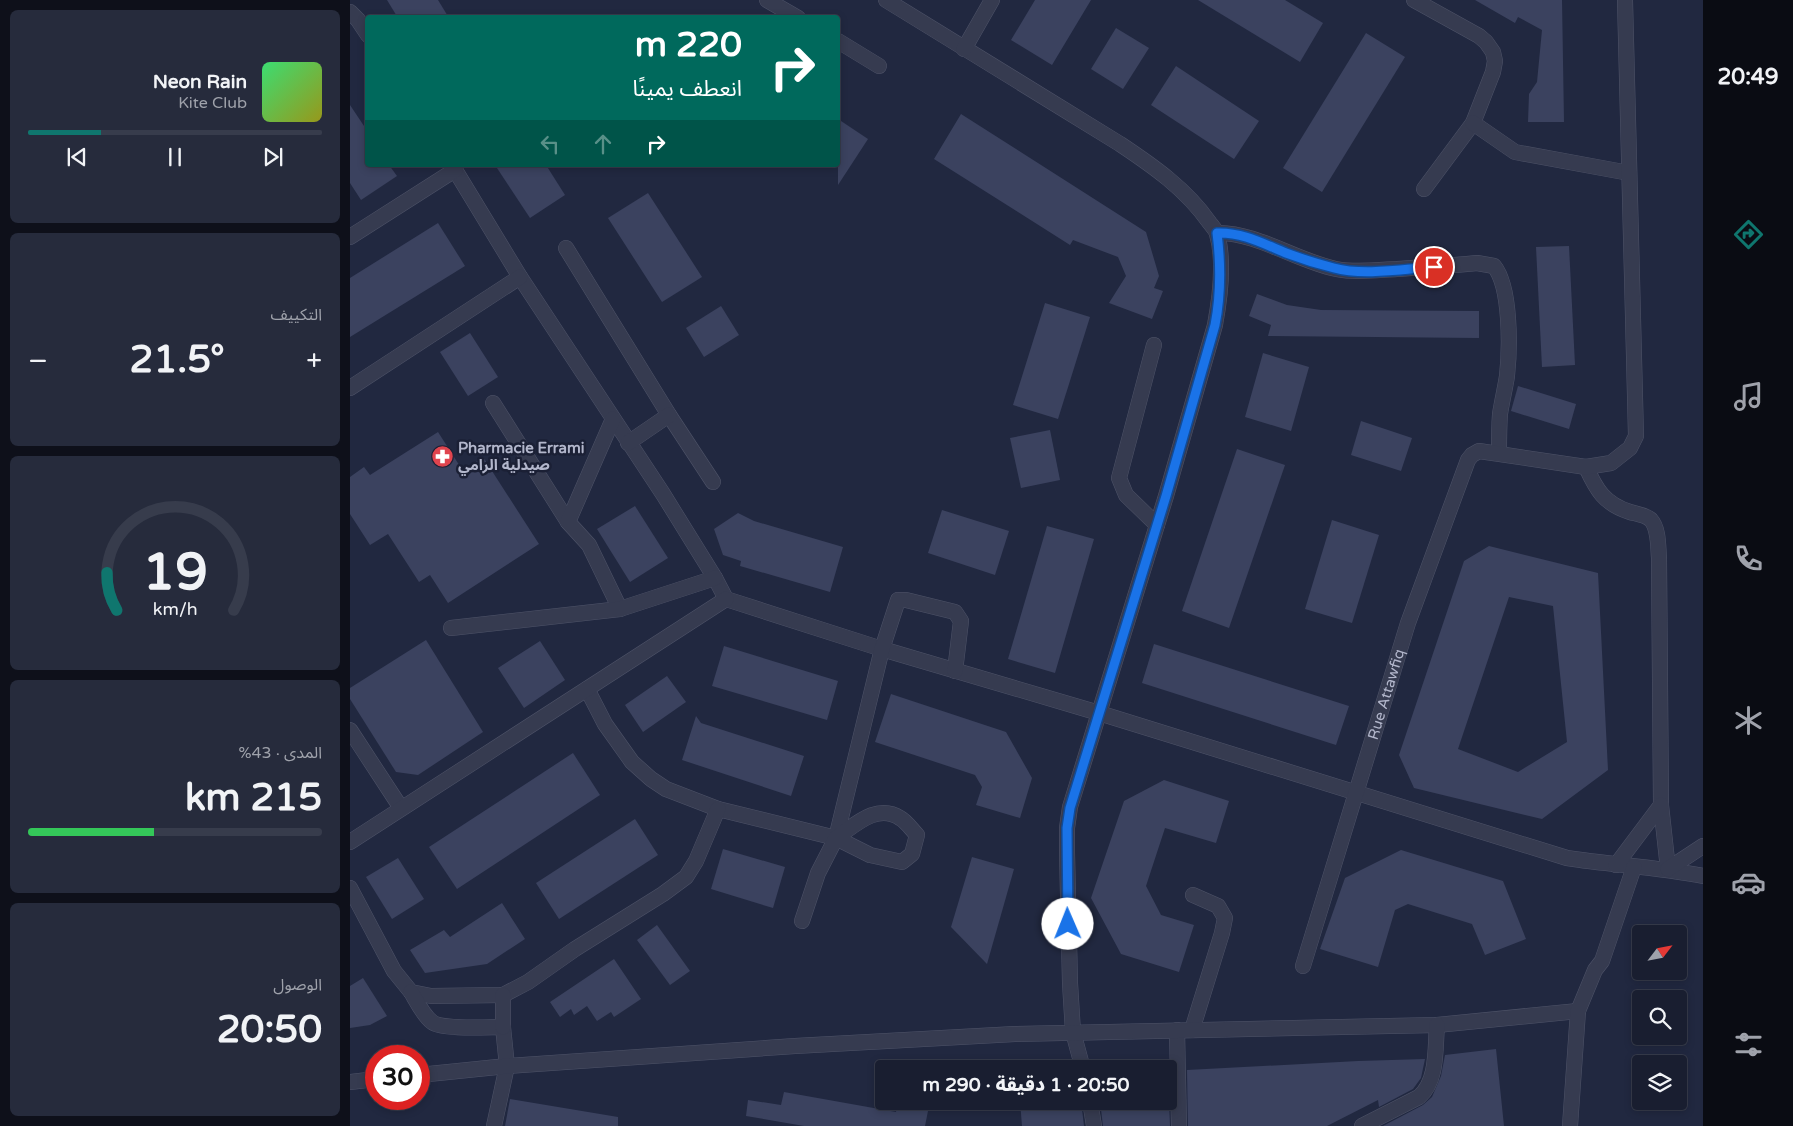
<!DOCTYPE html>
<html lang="ar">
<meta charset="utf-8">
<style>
body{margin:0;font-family:"Varela Round","Noto Sans Arabic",sans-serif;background:#262b3c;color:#f1f3f6;direction:rtl;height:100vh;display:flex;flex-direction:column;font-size:19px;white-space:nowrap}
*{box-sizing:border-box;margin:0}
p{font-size:16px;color:#9fa2ab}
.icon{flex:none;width:28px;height:28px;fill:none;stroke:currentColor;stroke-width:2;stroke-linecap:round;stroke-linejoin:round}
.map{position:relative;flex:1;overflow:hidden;direction:ltr}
.details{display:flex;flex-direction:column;gap:10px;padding:10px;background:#0e101a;width:350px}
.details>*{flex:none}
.top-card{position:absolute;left:15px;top:15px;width:475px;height:152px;border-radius:5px;box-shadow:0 2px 8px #0003,0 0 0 1px #373c4c;direction:rtl;background:#00695c;color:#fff;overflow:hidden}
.needle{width:32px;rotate:58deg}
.fabs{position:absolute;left:1282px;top:925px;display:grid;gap:10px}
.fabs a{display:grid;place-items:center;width:55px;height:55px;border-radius:5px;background:#191e30;box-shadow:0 2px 8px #0003,0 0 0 1px #373c4c;font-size:25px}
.speed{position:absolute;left:15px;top:1045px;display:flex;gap:10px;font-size:25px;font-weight:700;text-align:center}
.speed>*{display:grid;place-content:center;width:65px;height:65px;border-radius:50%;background:#191e30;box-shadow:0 2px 8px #0003,0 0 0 1px #373c4c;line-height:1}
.speed .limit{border:8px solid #d22;background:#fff;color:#111}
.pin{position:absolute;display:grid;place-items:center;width:42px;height:42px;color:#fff;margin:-21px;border:2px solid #fff;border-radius:50%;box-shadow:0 1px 5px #0007}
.me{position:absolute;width:55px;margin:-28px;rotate:359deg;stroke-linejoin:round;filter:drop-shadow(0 0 4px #0008)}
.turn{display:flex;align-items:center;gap:18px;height:105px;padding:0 15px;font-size:22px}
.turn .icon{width:65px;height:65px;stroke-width:2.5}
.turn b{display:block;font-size:35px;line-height:42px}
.lanes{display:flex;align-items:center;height:48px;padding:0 15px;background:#0003;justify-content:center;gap:25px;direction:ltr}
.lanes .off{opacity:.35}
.big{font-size:38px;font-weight:800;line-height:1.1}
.details .widget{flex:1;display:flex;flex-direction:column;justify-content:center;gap:8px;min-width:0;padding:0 18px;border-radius:8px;background:#262b3c}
.details .dial{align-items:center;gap:0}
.dial svg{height:130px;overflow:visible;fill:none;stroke:#373c4c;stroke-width:7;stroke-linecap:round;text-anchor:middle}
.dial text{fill:#f1f3f6;stroke:none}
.song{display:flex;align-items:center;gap:15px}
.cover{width:60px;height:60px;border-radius:8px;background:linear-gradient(135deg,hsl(140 70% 55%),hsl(60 70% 35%))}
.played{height:5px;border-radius:2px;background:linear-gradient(90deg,#0f766e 25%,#373c4c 25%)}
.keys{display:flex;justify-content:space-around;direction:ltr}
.heat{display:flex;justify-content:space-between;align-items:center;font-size:28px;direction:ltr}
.charge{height:8px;border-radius:4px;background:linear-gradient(90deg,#34c759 43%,#373c4c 0)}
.trip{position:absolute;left:525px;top:1060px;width:302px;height:50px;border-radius:5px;background:#191e30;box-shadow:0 2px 8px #0003,0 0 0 1px #373c4c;font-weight:800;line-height:50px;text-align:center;direction:rtl}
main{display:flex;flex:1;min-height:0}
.dock{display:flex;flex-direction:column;width:90px;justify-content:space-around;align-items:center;background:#0a0c13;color:#9fa2ab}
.dock .icon{width:35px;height:35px}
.dock .current{color:#0f766e}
.dock b{font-size:22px;color:#f1f3f6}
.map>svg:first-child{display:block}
.building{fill:#3b425f;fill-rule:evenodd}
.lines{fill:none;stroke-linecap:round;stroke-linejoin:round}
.minor-casing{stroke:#4e5368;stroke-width:16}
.minor{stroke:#363b50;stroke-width:15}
.route-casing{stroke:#114b97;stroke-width:12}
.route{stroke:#1a73e8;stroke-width:9}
.labels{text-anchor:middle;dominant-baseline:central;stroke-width:5;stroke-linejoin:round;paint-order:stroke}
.poi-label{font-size:15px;font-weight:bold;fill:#b2b6cb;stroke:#1b2035;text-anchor:start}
.street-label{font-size:15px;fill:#b2b6cb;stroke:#1b2035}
</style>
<main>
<nav class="dock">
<b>20:49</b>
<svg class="icon current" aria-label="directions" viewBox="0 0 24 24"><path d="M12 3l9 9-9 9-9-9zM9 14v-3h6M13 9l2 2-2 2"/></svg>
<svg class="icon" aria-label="music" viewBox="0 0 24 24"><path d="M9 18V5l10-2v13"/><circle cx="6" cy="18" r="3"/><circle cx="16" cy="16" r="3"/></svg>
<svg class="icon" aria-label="phone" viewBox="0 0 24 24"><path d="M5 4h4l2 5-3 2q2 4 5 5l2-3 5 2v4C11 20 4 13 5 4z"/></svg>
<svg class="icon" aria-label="climate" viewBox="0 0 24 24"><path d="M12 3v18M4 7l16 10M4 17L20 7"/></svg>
<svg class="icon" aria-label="car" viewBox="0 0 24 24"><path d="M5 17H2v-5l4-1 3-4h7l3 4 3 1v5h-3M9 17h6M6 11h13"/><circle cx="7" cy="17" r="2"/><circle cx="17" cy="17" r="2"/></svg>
<svg class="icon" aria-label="filters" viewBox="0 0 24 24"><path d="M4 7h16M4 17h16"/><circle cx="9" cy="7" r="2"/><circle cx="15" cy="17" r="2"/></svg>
</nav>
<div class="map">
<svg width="1353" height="1126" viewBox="0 0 1353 1126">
<rect width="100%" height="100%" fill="#212840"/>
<g class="building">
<path d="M 37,0 L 88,0 L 99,18 L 48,18 Z"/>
<path d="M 685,0 L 741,0 L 702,65 L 661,40 Z"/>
<path d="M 848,0 L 935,0 L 973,23 L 950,62 Z"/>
<path d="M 1125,0 L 1212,0 L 1214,122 L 1178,122 L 1179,94 L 1187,82 L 1192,30 L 1168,17 L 1165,23 Z"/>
<path d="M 766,28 L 799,48 L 773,89 L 741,69 Z"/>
<path d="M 1016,33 L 1055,57 L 972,192 L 933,168 Z"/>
<path d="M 826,66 L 909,121 L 884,159 L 801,105 Z"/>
<path d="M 0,105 L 18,132 L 18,165 L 39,165 L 47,176 L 11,200 L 0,183 Z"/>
<path d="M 611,114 L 796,232 L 809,276 L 804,288 L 813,291 L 802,319 L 759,303 L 776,276 L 768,257 L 723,240 L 720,245 L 584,159 Z"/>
<path d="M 488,119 L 518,139 L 488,185 Z"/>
<path d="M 145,165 L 196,165 L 215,195 L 180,218 Z"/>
<path d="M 298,193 L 352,277 L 312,302 L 258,218 Z"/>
<path d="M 88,223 L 115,266 L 0,337 L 0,278 Z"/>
<path d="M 1219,246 L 1225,365 L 1192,367 L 1186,247 Z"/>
<path d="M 907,294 L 937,305 L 971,310 L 1129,311 L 1129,338 L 918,336 L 921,325 L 899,316 Z"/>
<path d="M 695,303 L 740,317 L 708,419 L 663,405 Z"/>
<path d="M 371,306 L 389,335 L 354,357 L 336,328 Z"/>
<path d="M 120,333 L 148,377 L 118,396 L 90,352 Z"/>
<path d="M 913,353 L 959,367 L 941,431 L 895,417 Z"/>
<path d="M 1168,386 L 1226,404 L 1219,429 L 1161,411 Z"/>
<path d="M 1011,421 L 1062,438 L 1051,471 L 1001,455 Z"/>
<path d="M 700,430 L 710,480 L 671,488 L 660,438 Z"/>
<path d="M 88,432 L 113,471 L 133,457 L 189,544 L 98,603 L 80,575 L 69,582 L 38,534 L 20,545 L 0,514 L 0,477 L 14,467 L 20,475 Z"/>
<path d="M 887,449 L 935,465 L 879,628 L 832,611 Z"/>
<path d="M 285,506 L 318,558 L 280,582 L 247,529 Z"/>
<path d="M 592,510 L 659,531 L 645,575 L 578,553 Z"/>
<path d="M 388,513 L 404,521 L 493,547 L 480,592 L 390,566 L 391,561 L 373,555 L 364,529 Z"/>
<path d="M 982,520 L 1029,535 L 1002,623 L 955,609 Z"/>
<path d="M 697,526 L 744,539 L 705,673 L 658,659 Z"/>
<path d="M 1139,546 L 1248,573 L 1258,770 L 1192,819 L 1064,788 L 1049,755 L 1114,561 ZM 1159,597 L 1203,606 L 1217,742 L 1168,772 L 1108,749 Z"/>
<path d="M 76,640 L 133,732 L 68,775 L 46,772 L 0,699 L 0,688 Z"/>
<path d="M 190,641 L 215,680 L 174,708 L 148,668 Z"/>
<path d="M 804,644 L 999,706 L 986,745 L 792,683 Z"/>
<path d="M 374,646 L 488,681 L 477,720 L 362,686 Z"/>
<path d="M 317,676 L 336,702 L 293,732 L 275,705 Z"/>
<path d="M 541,694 L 656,732 L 682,778 L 670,818 L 626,805 L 632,787 L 625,775 L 525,742 Z"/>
<path d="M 346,716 L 351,723 L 454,756 L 441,796 L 332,760 Z"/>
<path d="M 223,753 L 250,795 L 107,889 L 79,847 Z"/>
<path d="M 814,780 L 879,801 L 866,843 L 815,828 L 796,886 L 811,915 L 844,925 L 829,972 L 771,954 L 741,898 L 774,801 Z"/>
<path d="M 285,819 L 308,855 L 209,919 L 186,883 Z"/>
<path d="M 373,849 L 435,867 L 423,908 L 361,889 Z"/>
<path d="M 1051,850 L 1153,881 L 1176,939 L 1135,955 L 1122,924 L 1058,904 L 1045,910 L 1028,967 L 970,949 L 995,878 Z"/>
<path d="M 622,857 L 664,869 L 637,964 L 601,927 Z"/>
<path d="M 48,858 L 74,899 L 42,919 L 16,877 Z"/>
<path d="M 152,903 L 175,939 L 137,964 L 75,973 L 60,950 L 94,930 L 100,937 Z"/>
<path d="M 307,925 L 340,971 L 320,985 L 287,940 Z"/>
<path d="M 264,959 L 291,999 L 264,1017 L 261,1012 L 247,1021 L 237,1006 L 224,1015 L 221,1009 L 210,1017 L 200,1002 Z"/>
<path d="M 13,978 L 37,1016 L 20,1025 L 0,1028 L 0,986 Z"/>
<path d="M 1146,1049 L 1154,1126 L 1033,1126 L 1073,1105 L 1082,1097 L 1091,1076 L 1095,1055 Z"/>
<path d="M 1075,1059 L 1071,1078 L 1063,1089 L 1029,1107 L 1028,1100 L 977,1126 L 838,1126 L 837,1070 L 1008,1061 Z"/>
<path d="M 434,1092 L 546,1112 L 548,1101 L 580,1101 L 575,1126 L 454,1126 L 396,1116 L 398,1100 L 431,1105 Z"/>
<path d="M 160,1099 L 268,1117 L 268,1126 L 155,1126 Z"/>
<path d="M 670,1101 L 731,1101 L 734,1126 L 672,1126 Z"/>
<path d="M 750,1101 L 819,1101 L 820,1126 L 753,1126 Z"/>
</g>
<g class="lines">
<defs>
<g id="minor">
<path d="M 417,0 L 448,18"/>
<path d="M 536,0 L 770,144 C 803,166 836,189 859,222 C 862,226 866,230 867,234 C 875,262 870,298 865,325 L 816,496 L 720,807 L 717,828 L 717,852 L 720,983 L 723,1032 L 733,1069"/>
<path d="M 1064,0 L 1129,36 L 1136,42 L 1143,52 L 1145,61 L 1143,72 L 1123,123 L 1074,189"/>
<path d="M 0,12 L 8,20 L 18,35"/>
<path d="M 488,41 L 529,66"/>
<path d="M 614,49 L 642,0"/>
<path d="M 1123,123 L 1165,152 L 1279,173"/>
<path d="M 102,165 L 170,277 L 313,494 L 365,578 L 376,599 L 532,649 L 749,713 L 1217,858 C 1262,865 1308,867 1353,876"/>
<path d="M 867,233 C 906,232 947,261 986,269 C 1006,273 1027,270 1047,269 C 1074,267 1100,266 1127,263 L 1144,266 C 1161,287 1160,348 1157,376 C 1155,389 1152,401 1150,414 C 1149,427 1149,440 1149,453"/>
<path d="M 0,237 L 105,170"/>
<path d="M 216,248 L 319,415 L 363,482"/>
<path d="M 804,345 L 769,478 L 776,495 L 807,525"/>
<path d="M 0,388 L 170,277"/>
<path d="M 143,403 L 218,522"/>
<path d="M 263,419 L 218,522 L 239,545 L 270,609"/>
<path d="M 278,443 L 319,415"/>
<path d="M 1236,467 C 1246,489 1254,504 1280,512 C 1287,514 1296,515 1301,520 C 1309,529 1308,547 1309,558 L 1311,805 L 1318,869"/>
<path d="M 101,628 L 270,609 L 365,578"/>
<path d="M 237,689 L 255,724 L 282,762 L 301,779 L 316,789 L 368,809 L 486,838 L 532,649 L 548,600 L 556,600 L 605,612 L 611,621 L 605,671"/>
<path d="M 0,730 L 51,808"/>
<path d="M 0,842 L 376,599"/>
<path d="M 1266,865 L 1311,805"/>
<path d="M 1318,869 L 1353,846"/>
<path d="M 0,888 L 44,971 L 61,992 L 81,996 L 153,995 L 178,982 L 225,949 L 313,894 L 336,877 L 346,861 L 368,809"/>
<path d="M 452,921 L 468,873 L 486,838 L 520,855 L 552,862 L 562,854 L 567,835 C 562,830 557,822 550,818 C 527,803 505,825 486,838"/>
<path id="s1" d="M 953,966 L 1058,623 L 1118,460 L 1122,455 L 1129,451 L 1236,467 L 1261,463 L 1280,448 L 1286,436 L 1275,0"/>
<path d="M 61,992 C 67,1002 73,1015 82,1022 C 92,1030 138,1027 153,1027 L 157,1066 L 144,1126"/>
<path d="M 153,995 L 153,1027"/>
<path d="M 827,1030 L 829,1126"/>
<path d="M 842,1030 L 872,933 L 875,918 L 868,906 L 843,895"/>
<path d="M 69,1075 L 157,1066 L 445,1046 L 665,1034 L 1087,1025 L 1228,1011"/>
<path d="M 0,1082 L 26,1079"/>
<path d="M 740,1101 L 744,1126"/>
<path d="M 1012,1126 L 1069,1097 C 1088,1081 1085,1048 1087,1025"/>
<path d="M 1220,1126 L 1228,1011 L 1245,970 L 1252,961 L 1284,867"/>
</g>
</defs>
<use href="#minor" class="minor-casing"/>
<use href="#minor" class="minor"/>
</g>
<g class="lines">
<defs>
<path id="route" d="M 718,924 L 717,828 L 720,808 L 816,496 L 865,325 C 871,294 871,265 867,233 C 892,232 914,244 936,253 C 952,259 968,264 984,268 C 1013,276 1054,269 1084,267"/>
</defs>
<use href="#route" class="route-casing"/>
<use href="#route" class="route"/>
</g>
<defs>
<symbol id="pharmacy-disc" viewBox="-11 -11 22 22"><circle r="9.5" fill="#e0444e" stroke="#1b2035"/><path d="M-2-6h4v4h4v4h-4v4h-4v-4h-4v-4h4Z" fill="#fff"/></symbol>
</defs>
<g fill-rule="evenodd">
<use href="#pharmacy-disc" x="80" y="444" width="25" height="25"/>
</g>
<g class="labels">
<g class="poi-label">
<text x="108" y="448">Pharmacie Errami<tspan x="108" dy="17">صيدلية الرامي</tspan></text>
</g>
<g class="street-label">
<text stroke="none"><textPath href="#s1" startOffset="284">Rue Attawfiq</textPath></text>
</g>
</g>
</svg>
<div class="fabs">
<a><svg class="needle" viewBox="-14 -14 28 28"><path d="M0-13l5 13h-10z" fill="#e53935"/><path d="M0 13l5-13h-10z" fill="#9fa2ab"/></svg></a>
<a><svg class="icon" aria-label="search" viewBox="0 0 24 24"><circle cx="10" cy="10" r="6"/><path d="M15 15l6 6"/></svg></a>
<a><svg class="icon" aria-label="layers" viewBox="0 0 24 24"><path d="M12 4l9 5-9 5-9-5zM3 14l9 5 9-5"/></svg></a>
</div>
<div class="speed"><div class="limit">30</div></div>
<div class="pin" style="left:1084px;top:267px;background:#d93025"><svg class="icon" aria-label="arrive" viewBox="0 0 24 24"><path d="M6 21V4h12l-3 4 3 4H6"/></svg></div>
<svg class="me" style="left:718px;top:924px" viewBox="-20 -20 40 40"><circle r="19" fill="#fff"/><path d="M0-13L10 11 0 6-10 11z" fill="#1a73e8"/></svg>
<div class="trip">20:50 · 1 دقيقة · 290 m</div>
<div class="top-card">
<div class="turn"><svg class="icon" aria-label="right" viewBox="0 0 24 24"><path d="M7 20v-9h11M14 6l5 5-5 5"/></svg><div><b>220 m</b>انعطف يمينًا</div></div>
<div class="lanes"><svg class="icon off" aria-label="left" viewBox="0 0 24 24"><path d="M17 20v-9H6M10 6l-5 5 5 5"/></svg><svg class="icon off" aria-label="ahead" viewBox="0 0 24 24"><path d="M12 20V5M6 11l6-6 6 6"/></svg><svg class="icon" aria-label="right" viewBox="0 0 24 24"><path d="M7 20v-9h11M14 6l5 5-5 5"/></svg></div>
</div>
</div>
<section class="details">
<div class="widget">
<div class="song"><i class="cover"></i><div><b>Neon Rain</b><p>Kite Club</p></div></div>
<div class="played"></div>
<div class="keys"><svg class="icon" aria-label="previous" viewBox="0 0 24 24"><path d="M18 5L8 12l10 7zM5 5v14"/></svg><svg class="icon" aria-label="pause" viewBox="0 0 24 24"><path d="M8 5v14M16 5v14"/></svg><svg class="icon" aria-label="next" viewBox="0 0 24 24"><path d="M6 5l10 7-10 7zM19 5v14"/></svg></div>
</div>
<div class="widget"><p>التكييف</p>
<div class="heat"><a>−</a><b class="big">21.5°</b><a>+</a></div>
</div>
<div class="widget dial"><svg viewBox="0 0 100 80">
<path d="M14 69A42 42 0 1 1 86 69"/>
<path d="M14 69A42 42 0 0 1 8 46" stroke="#0f766e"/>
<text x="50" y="56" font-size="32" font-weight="700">19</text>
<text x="50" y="72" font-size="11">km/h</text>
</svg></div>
<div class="widget"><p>المدى · 43%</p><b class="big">215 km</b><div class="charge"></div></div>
<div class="widget"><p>الوصول</p><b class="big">20:50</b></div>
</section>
</main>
